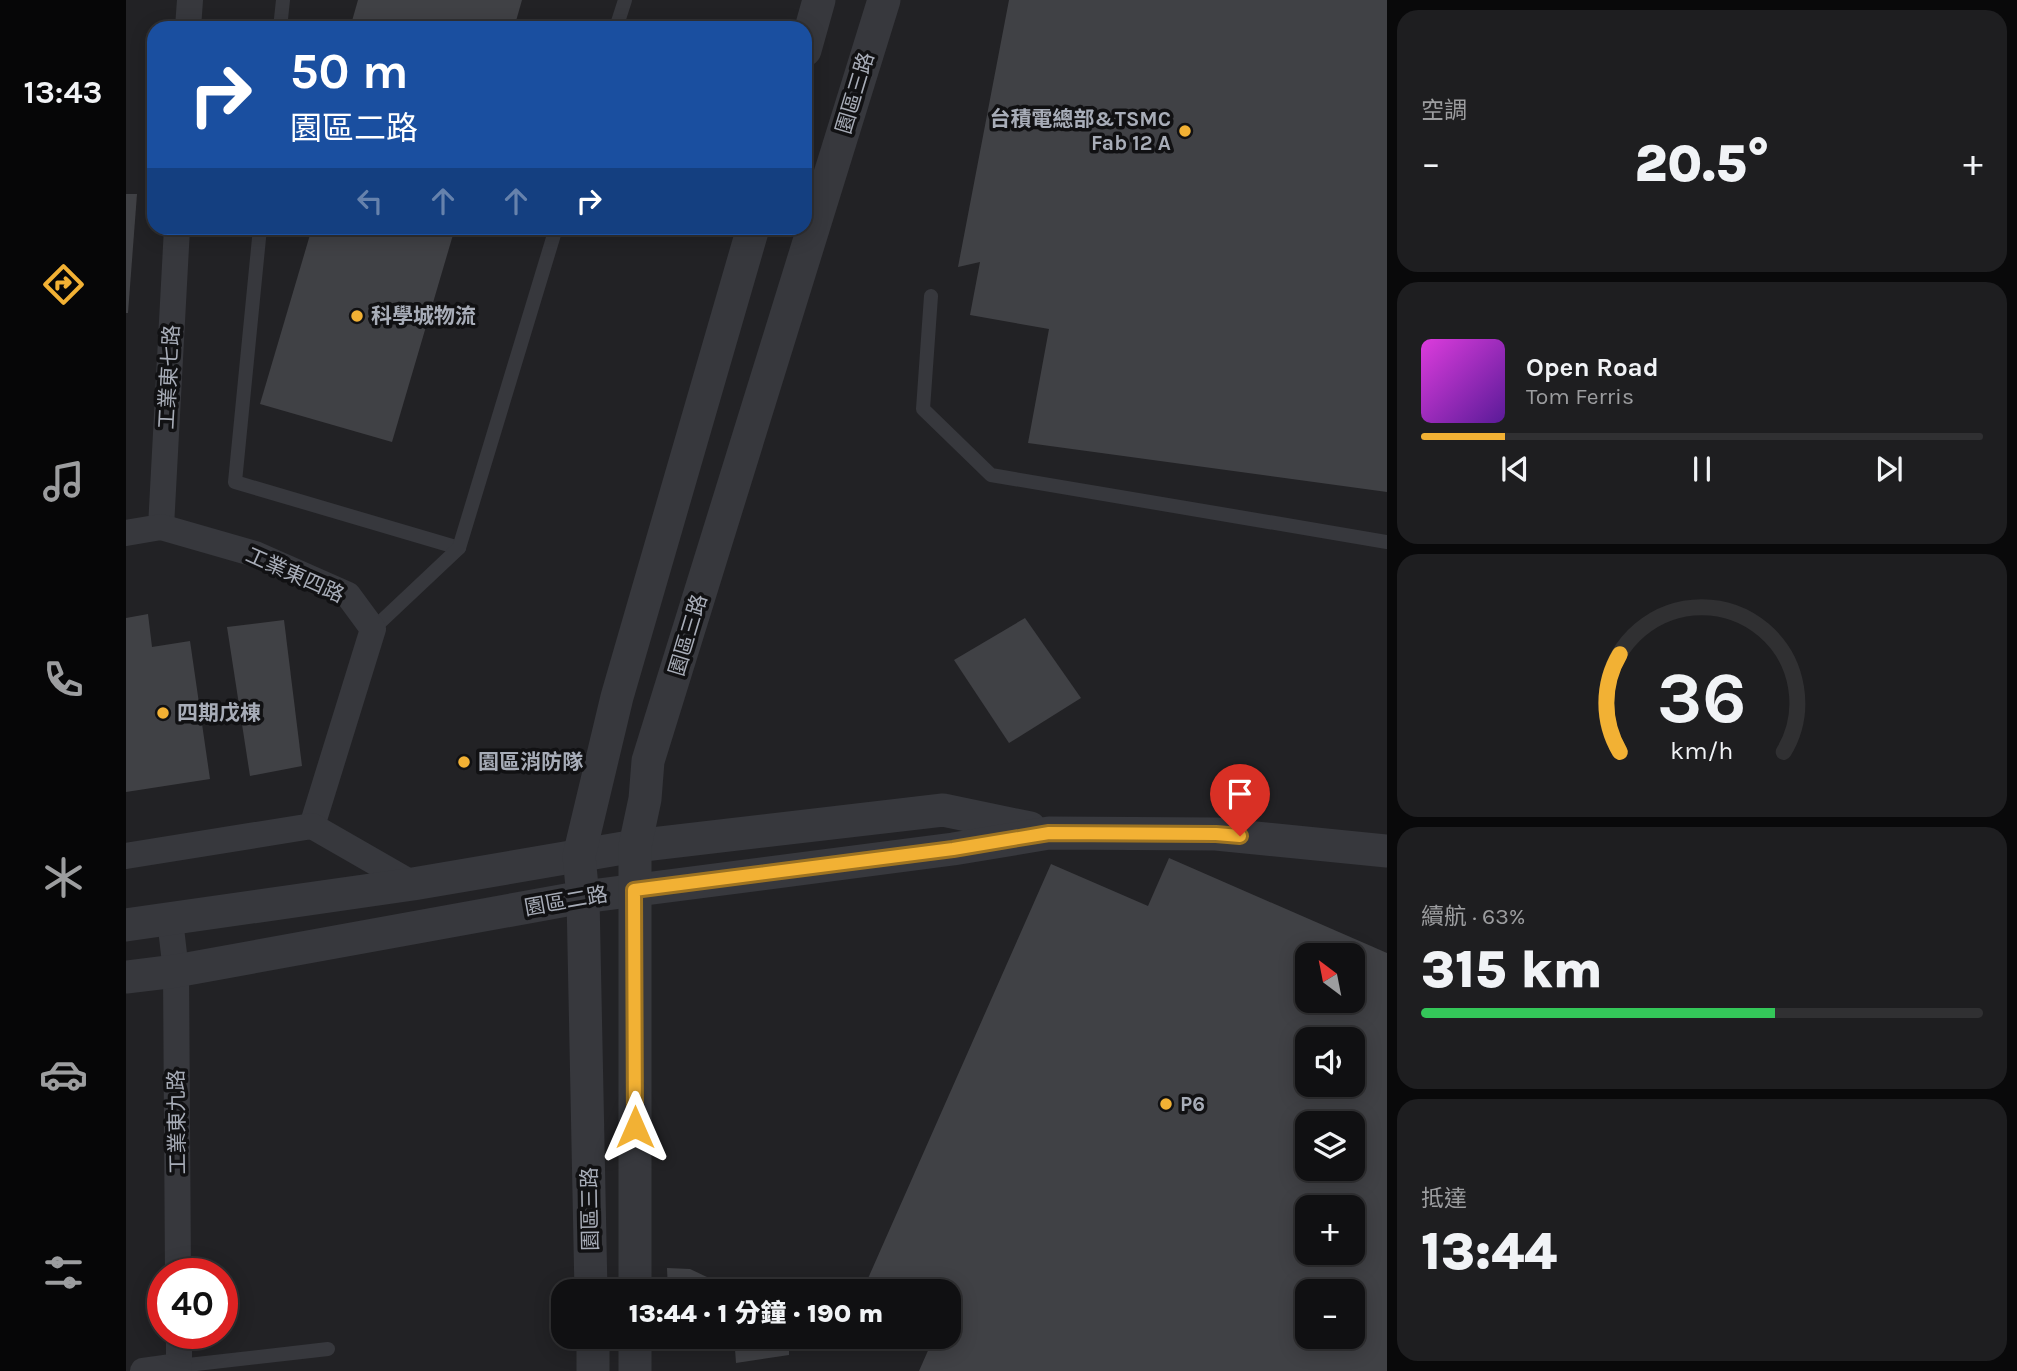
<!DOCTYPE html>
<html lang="zh-TW">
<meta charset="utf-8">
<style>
body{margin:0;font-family:Karla,"Noto Sans TC",sans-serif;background:#1e1e20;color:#f1f3f6;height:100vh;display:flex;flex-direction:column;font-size:26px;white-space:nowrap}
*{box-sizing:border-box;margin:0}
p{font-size:23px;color:#9c9d9f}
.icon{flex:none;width:38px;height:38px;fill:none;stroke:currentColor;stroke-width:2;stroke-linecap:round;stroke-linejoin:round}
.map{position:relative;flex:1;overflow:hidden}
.drawer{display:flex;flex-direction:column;gap:10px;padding:10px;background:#09090a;width:630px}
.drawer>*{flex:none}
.hud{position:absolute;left:21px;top:21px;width:665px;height:214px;border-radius:21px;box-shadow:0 4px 18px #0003,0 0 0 2px #303032;background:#1a4fa0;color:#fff;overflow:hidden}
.needle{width:46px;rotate:328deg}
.fabs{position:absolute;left:1169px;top:943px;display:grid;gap:14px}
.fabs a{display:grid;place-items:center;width:70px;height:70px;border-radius:14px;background:#101012;box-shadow:0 4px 18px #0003,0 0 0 2px #303032;font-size:35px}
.speed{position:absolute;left:21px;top:1258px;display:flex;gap:14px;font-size:35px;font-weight:700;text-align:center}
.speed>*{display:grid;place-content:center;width:91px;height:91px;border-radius:50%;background:#101012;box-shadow:0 4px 18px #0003,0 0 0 2px #303032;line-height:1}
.speed .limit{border:10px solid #d22;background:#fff;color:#111}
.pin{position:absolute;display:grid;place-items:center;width:60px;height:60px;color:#fff;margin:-72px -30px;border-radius:50% 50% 50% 0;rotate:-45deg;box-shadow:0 0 7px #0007}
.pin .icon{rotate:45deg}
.me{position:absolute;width:77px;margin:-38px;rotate:0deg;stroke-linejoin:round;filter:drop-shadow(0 0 5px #0008)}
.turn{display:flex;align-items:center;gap:24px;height:147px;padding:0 28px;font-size:32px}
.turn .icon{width:91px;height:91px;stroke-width:2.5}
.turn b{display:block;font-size:49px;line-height:60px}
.lanes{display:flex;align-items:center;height:66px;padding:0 28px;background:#0003;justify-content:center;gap:35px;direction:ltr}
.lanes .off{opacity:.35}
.big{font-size:52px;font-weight:800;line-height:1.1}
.drawer .widget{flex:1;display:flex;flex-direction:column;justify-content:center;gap:10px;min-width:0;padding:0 24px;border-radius:21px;background:#1e1e20}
.drawer .dial{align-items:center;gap:0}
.dial svg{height:182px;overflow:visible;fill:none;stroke:#303032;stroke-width:7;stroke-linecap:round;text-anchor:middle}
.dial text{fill:#f1f3f6;stroke:none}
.song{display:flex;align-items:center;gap:21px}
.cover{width:84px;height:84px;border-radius:10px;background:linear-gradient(135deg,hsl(300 70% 55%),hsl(270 70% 35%))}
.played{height:7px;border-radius:4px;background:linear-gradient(90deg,#f2b134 15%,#303032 15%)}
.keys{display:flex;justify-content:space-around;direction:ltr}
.heat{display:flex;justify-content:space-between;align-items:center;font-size:38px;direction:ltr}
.charge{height:10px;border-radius:5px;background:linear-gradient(90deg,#34c759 63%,#303032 0)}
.trip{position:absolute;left:425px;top:1279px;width:410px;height:70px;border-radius:21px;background:#101012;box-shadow:0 4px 18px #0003,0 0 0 2px #303032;font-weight:800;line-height:70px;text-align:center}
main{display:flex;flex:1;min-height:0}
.dock{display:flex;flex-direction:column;width:126px;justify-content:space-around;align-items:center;background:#060607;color:#9c9d9f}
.dock .icon{width:49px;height:49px}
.dock .selected{color:#f2b134}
.dock b{font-size:32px;color:#f1f3f6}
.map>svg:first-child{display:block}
.built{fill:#222225;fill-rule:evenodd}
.building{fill:#404145;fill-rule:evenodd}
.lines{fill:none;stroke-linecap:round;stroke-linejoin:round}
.service{stroke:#37383d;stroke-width:14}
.minor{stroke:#37383d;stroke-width:26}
.tertiary{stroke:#37383d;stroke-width:33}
.route-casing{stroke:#9d7322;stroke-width:18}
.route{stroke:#f2b134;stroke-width:12}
.poi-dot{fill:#f2b134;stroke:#111113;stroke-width:2.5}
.labels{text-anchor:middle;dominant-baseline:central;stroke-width:7;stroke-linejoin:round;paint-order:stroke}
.street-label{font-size:21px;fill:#a8adb8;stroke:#111113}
.poi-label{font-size:21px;font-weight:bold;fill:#a8adb8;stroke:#111113;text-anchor:start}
</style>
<main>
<nav class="dock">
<b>13:43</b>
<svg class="icon selected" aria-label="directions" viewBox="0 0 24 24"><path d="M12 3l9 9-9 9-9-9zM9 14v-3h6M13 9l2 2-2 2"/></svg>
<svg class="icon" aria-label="music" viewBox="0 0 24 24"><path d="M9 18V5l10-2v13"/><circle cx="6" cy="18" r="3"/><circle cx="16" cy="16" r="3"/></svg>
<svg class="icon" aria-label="phone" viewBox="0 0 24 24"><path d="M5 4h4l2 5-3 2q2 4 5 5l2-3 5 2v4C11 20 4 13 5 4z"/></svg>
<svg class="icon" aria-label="climate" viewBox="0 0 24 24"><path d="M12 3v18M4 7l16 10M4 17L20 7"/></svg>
<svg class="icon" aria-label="car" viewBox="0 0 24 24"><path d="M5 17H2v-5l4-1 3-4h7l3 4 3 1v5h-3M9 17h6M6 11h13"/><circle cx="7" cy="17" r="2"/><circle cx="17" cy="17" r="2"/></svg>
<svg class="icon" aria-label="filters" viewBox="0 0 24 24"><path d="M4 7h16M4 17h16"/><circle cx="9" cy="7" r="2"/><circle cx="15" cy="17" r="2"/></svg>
</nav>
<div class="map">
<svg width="1261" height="1371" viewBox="0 0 1261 1371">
<rect width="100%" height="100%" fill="#161618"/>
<path class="built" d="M 0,0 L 1261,0 L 1261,1371 L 0,1371 ZM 28,28 L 679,28 L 679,228 L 28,228 ZM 1181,956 L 1227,956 L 1227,1001 L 1181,1001 ZM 1181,1040 L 1227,1040 L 1227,1085 L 1181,1085 ZM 1181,1124 L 1227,1124 L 1227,1169 L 1181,1169 ZM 1181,1208 L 1227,1208 L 1227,1253 L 1181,1253 ZM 37,1274 L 96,1274 L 96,1334 L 37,1334 ZM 438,1292 L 822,1292 L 822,1337 L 438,1337 ZM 1181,1292 L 1227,1292 L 1227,1337 L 1181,1337 Z"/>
<g class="building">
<path d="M 232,0 L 396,0 L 388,28 L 224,28 Z"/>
<path d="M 883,0 L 1261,0 L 1261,492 L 902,443 L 923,329 L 844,315 L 854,262 L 832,267 Z"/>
<path d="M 0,194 L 11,194 L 2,313 L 0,313 Z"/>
<path d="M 186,228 L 329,228 L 266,442 L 134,404 Z"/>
<path d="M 22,614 L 26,647 L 64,641 L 84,779 L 0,792 L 0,618 Z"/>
<path d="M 899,618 L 955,698 L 883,743 L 828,660 Z"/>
<path d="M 158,620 L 176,766 L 124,776 L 101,627 Z"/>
<path d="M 1043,858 L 1261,953 L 1261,1371 L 793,1371 L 808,1337 L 822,1337 L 822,1292 L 736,1292 L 925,864 L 1022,906 ZM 1181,956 L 1227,956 L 1227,1001 L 1181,1001 ZM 1181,1040 L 1227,1040 L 1227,1085 L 1181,1085 ZM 1181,1124 L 1227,1124 L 1227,1169 L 1181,1169 ZM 1181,1208 L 1227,1208 L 1227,1253 L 1181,1253 ZM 1181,1292 L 1227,1292 L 1227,1337 L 1181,1337 Z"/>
<path d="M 541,1268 L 564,1269 L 600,1286 L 605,1292 L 542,1292 Z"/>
<path d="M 564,1337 L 663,1337 L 663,1355 L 610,1363 L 609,1349 L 578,1350 Z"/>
</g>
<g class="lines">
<g class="service">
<path d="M 154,28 L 157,0"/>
<path d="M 490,28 L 499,0"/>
<path d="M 134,228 L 109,482 L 333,548"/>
<path d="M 805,296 L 797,409 L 865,475 L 1261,542"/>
<path d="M 247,629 L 333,548 L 430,228"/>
<path d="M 53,1366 L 202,1349"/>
</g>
<g class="minor">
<path d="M 62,28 L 64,0"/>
<path d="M 35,527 L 51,228"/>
<path d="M 0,533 L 35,527 L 129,554 L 222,595 L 247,629 L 186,826"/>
<path d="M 0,856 L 186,826 L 287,884"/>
<path d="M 44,920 L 50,971 L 52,1274"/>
<path d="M 53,1334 L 53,1371"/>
<path d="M 17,1371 L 53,1366"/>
</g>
<g class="tertiary">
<path d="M 679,50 L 693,0"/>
<path d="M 0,925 L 287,884 L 509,846 L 817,810 L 904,828"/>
<path d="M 0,977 L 50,971 L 457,897 L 827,849 L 923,833 L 1090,834 L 1261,851"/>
<path d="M 465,1292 L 457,897 L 453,856 L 491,697 L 627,228"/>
<path d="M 509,1292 L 509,846 L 519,799 L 522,761 L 758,0"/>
<path d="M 467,1337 L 467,1371"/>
<path d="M 509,1337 L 509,1371"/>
</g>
</g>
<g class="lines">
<defs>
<path id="route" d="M 509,1127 L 508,890 L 827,849 L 923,833 L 1090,834 L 1114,836"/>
</defs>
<use href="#route" class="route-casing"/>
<use href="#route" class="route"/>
</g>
<g class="poi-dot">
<circle cx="1059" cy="131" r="7"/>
<circle cx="231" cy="316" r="7"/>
<circle cx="37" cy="713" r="7"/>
<circle cx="338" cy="762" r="7"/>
<circle cx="1040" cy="1104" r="7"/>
</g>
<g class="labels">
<g class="street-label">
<text transform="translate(729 93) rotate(-73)">園區三路</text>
<text transform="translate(43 377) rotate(-87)">工業東七路</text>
<text transform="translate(169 575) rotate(24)">工業東四路</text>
<text transform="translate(562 635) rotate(-73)">園區三路</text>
<text transform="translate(440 901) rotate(-10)">園區二路</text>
<text transform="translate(51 1122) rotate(-91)">工業東九路</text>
<text transform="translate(464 1209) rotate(-91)">園區三路</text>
</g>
<g class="poi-label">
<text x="1045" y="119" text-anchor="end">台積電總部&amp;TSMC<tspan x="1045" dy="24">Fab 12 A</tspan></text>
<text x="245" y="316">科學城物流</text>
<text x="51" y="713">四期戊棟</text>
<text x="352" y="762">園區消防隊</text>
<text x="1054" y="1104">P6</text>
</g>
</g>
</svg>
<div class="fabs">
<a><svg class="needle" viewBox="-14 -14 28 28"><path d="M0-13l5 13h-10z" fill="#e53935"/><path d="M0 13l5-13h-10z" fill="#9c9d9f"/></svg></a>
<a><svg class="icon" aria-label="sound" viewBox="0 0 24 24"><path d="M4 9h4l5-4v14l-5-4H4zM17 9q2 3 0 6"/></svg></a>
<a><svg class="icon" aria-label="layers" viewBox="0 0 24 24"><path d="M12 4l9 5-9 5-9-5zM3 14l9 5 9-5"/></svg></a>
<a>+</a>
<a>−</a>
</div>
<div class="speed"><div class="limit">40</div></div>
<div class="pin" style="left:1114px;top:836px;background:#d93025"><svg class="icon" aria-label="arrive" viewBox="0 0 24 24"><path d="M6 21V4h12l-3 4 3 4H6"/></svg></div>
<svg class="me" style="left:509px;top:1127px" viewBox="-20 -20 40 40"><path d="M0-17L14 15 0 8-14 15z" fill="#f2b134" stroke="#fff" stroke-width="4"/></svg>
<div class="trip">13:44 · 1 分鐘 · 190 m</div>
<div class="hud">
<div class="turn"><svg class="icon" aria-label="right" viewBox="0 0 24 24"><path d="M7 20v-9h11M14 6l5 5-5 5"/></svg><div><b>50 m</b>園區二路</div></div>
<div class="lanes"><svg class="icon off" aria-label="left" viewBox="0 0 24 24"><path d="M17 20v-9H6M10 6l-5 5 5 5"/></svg><svg class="icon off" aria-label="ahead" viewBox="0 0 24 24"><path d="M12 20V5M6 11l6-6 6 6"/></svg><svg class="icon off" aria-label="ahead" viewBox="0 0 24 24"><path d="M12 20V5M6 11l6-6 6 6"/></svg><svg class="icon" aria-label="right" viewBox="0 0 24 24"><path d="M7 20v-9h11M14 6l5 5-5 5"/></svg></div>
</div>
</div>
<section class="drawer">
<div class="widget"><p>空調</p>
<div class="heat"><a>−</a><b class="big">20.5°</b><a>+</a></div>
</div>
<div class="widget">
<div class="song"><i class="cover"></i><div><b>Open Road</b><p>Tom Ferris</p></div></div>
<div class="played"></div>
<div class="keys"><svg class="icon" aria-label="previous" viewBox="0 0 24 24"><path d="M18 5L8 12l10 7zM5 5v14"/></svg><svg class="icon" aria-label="pause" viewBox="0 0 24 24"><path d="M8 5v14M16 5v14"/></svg><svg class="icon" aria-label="next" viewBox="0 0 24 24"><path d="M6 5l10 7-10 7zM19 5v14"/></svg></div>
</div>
<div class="widget dial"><svg viewBox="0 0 100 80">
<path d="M14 69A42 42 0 1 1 86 69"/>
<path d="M14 69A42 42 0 0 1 14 26" stroke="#f2b134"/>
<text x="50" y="56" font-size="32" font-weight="700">36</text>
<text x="50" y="72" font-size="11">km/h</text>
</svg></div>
<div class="widget"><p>續航 · 63%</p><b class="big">315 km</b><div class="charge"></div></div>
<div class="widget"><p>抵達</p><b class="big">13:44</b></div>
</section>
</main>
